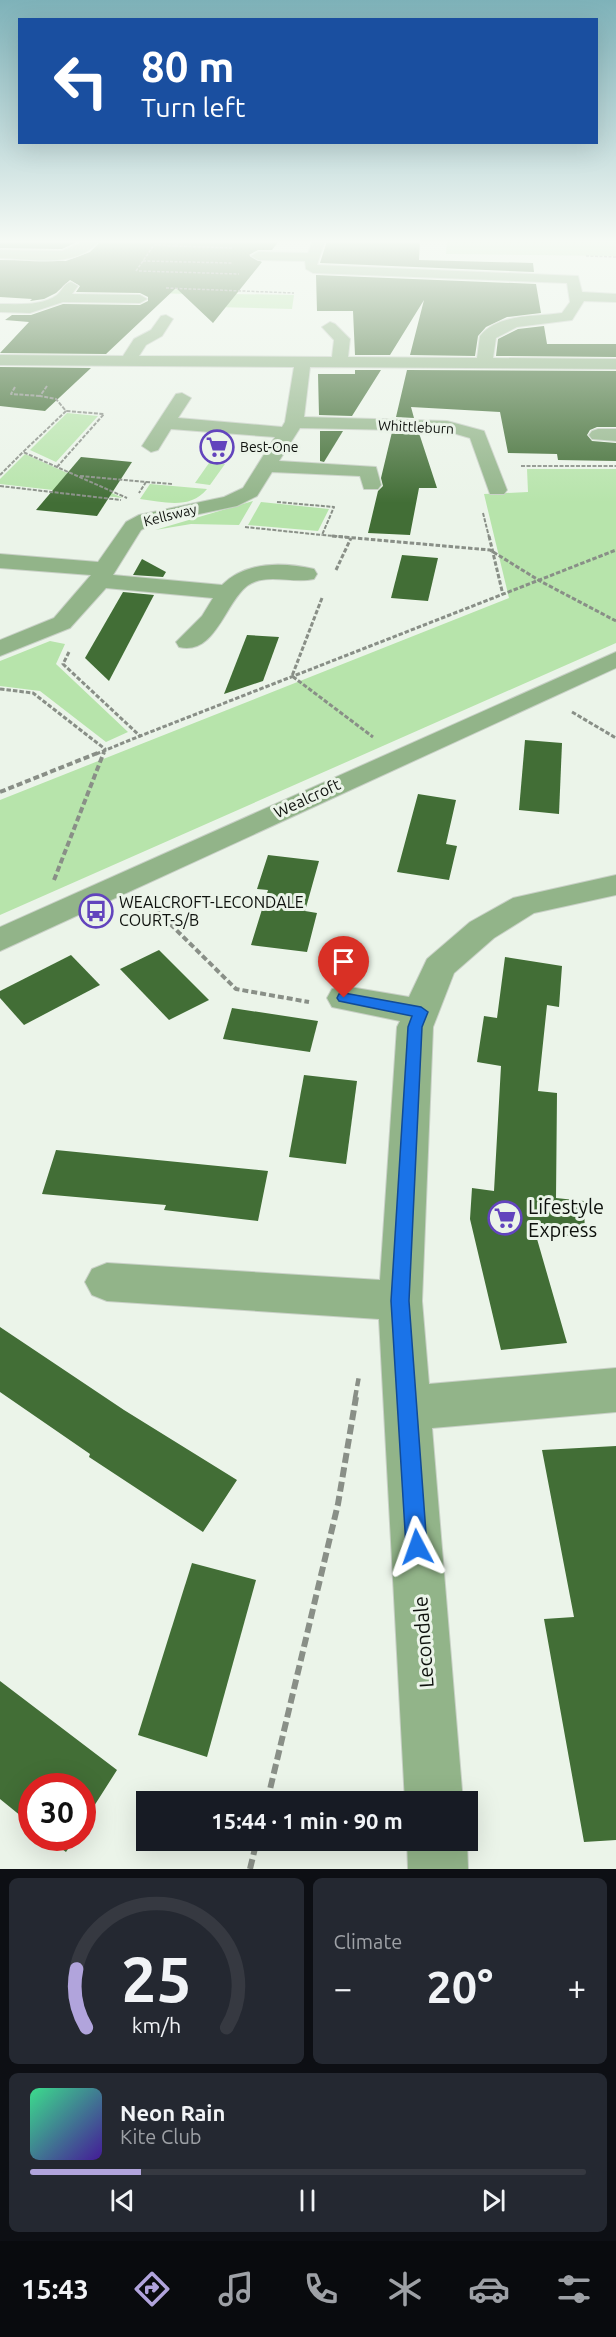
<!DOCTYPE html>
<meta charset="utf-8">
<style>
body{margin:0;font-family:Ubuntu,sans-serif;background:#242831;color:#f1f3f6;height:100vh;display:flex;flex-direction:column;font-size:22px;white-space:nowrap}
*{box-sizing:border-box;margin:0}
p{font-size:20px;color:#9ea1a6}
.icon{flex:none;width:33px;height:33px;fill:none;stroke:currentColor;stroke-width:2;stroke-linecap:round;stroke-linejoin:round}
.map{position:relative;height:1869px;overflow:hidden}
.details{display:flex;flex-direction:column;gap:9px;padding:9px;background:#0d0f14;flex:1}
.details>*{flex:none}
.hud{position:absolute;left:18px;top:18px;width:580px;height:126px;border-radius:0px;box-shadow:0 6px 24px #0002;background:#1a4fa0;color:#fff;overflow:hidden}
.speed{position:absolute;left:18px;top:1773px;display:flex;gap:12px;font-size:30px;font-weight:700;text-align:center}
.speed>*{display:grid;place-content:center;width:78px;height:78px;border-radius:50%;background:#171b24;box-shadow:0 6px 24px #0002;line-height:1}
.speed .limit{border:9px solid #d22;background:#fff;color:#111}
.pin{position:absolute;display:grid;place-items:center;width:51px;height:51px;color:#fff;margin:-62px -26px;border-radius:50% 50% 50% 0;rotate:-45deg;box-shadow:0 0 6px #0007}
.pin .icon{rotate:45deg}
.me{position:absolute;width:66px;margin:-33px;rotate:356deg;stroke-linejoin:round;filter:drop-shadow(0 0 4px #0008)}
.turn{display:flex;align-items:center;gap:21px;height:126px;padding:0 24px;font-size:27px}
.turn .icon{width:78px;height:78px;stroke-width:2.5}
.turn b{display:block;font-size:42px;line-height:51px}
.big{font-size:45px;font-weight:700;line-height:1.1}
.details .tile{flex:1;display:flex;flex-direction:column;justify-content:center;gap:9px;min-width:0;padding:0 21px;border-radius:9px;background:#242831}
.details .dial{align-items:center;gap:0}
.dial svg{height:156px;overflow:visible;fill:none;stroke:#363941;stroke-width:7;stroke-linecap:round;text-anchor:middle}
.dial text{fill:#f1f3f6;stroke:none}
.song{display:flex;align-items:center;gap:18px}
.cover{width:72px;height:72px;border-radius:9px;background:linear-gradient(135deg,hsl(150 70% 55%),hsl(260 70% 35%))}
.played{height:6px;border-radius:3px;background:linear-gradient(90deg,#b1a4dc 20%,#363941 20%)}
.keys{display:flex;justify-content:space-around;direction:ltr}
.heat{display:flex;justify-content:space-between;align-items:center;font-size:33px;direction:ltr}
.details .tiles{flex:1;display:grid;gap:9px;grid-template-columns:1fr 1fr}
.tile:last-child{grid-column:span 2}
.trip{position:absolute;left:136px;top:1791px;width:342px;height:60px;border-radius:0px;background:#171b24;box-shadow:0 6px 24px #0002;font-weight:700;line-height:60px;text-align:center}
.menu{display:flex;height:96px;justify-content:space-around;align-items:center;background:#090b0e;color:#9ea1a6}
.menu .icon{width:42px;height:42px}
.menu .on{color:#b1a4dc}
.menu b{font-size:27px;color:#f1f3f6}
.map>svg:first-child{display:block}
.green{fill:#b7e4ab}
.building{fill:#426e36}
.lines{fill:none;stroke-linecap:round;stroke-linejoin:round}
.minor-casing{stroke:#c8d0c6;stroke-width:2}
.path-far5{stroke:#898f87;stroke-width:1.5;stroke-dasharray:3 1.5;stroke-linecap:butt}
.path-far4{stroke:#898f87;stroke-width:2;stroke-dasharray:4 1.5;stroke-linecap:butt}
.path-far3{stroke:#898f87;stroke-width:3;stroke-dasharray:4.5 2;stroke-linecap:butt}
.path-far2{stroke:#898f87;stroke-width:4;stroke-dasharray:6 3;stroke-linecap:butt}
.path-far1{stroke:#898f87;stroke-width:4.5;stroke-dasharray:8 4;stroke-linecap:butt}
.path{stroke:#898f87;stroke-width:6;stroke-dasharray:10 4.5;stroke-linecap:butt}
.minor{fill:#92b489;fill-rule:evenodd}
.route{fill:#1a73e8;stroke:#114b97;stroke-width:1.5}
.labels{text-anchor:middle;dominant-baseline:central;stroke-width:6;stroke-linejoin:round;paint-order:stroke}
.far-street-label{font-size:14px;fill:#0e110d;stroke:#ebf4e9}
.far-poi-label{font-size:14px;fill:#0e110d;stroke:#ebf4e9;text-anchor:start}
.street-label{font-size:16px;fill:#0e110d;stroke:#ebf4e9}
.poi-label{font-size:16px;fill:#0e110d;stroke:#ebf4e9;text-anchor:start}
.near-poi-label{font-size:20px;fill:#0e110d;stroke:#ebf4e9;text-anchor:start}
.near-street-label{font-size:20px;fill:#0e110d;stroke:#ebf4e9}
</style>
<div class="map">
<svg width="616" height="1869" viewBox="0 0 616 1869">
<rect width="100%" height="100%" fill="#ebf4e9"/>
<g class="green">
<path d="M 447,241 L 616,241 L 616,256 L 446,254 Z"/>
<path d="M 158,289 L 231,291 L 231,294 L 294,295 L 292,309 L 216,307 L 219,295 L 155,293 Z"/>
<path d="M 67,413 L 98,416 L 56,462 L 30,450 Z"/>
<path d="M 25,454 L 123,498 L 0,484 L 0,479 Z"/>
<path d="M 209,463 L 225,464 L 210,485 L 195,483 Z"/>
<path d="M 527,469 L 616,469 L 616,643 L 0,915 L 0,800 L 509,598 L 484,494 L 528,492 Z"/>
<path d="M 150,484 L 207,489 C 190,510 164,502 140,499 Z"/>
<path d="M 253,501 L 239,525 L 191,524 L 155,530 Z"/>
<path d="M 261,502 L 329,509 L 318,531 L 248,525 Z"/>
<path d="M 50,641 L 65,644 L 56,664 L 128,732 L 106,742 L 40,691 L 0,686 L 0,661 Z"/>
</g>
<g class="building">
<path d="M 0,241 L 79,241 L 62,249 L 0,248 Z"/>
<path d="M 101,241 L 279,241 L 272,250 L 258,250 L 249,255 L 262,262 L 213,323 L 176,288 L 106,354 L 0,353 L 29,322 L 5,320 L 12,315 L 31,315 L 63,304 L 140,305 L 148,301 L 148,297 L 140,293 L 76,292 L 80,286 L 70,280 L 56,293 L 44,299 L 30,301 L 32,299 L 0,297 L 0,260 L 66,261 L 90,252 Z"/>
<path d="M 327,241 L 420,241 L 419,260 L 533,263 L 534,272 L 320,263 Z"/>
<path d="M 316,275 L 536,284 L 541,313 L 507,317 L 486,327 L 478,336 L 475,356 L 410,355 L 424,300 L 390,355 L 355,355 L 353,311 L 317,311 Z"/>
<path d="M 544,326 L 547,344 L 616,344 L 616,357 L 496,356 L 498,339 L 518,329 Z"/>
<path d="M 0,367 L 91,368 L 45,411 L 0,406 Z"/>
<path d="M 355,370 L 381,370 L 352,416 L 319,415 L 318,374 L 355,374 Z"/>
<path d="M 407,370 L 616,371 L 616,427 L 597,427 L 590,430 L 587,435 L 592,441 L 616,443 L 616,461 L 558,460 L 557,454 L 508,453 L 500,412 L 411,407 L 414,418 L 396,417 Z"/>
<path d="M 320,431 L 343,431 L 324,462 L 320,461 Z"/>
<path d="M 392,432 L 419,433 L 437,488 L 419,488 L 410,535 L 368,533 L 378,491 L 383,486 L 381,478 Z"/>
<path d="M 81,457 L 132,462 L 97,516 L 36,510 Z"/>
<path d="M 402,555 L 438,558 L 428,601 L 391,598 Z"/>
<path d="M 142,559 L 166,572 L 163,577 L 133,575 Z"/>
<path d="M 123,592 L 154,595 L 109,681 L 85,658 Z"/>
<path d="M 247,635 L 279,637 L 263,681 L 224,694 Z"/>
<path d="M 525,740 L 562,743 L 559,814 L 519,810 Z"/>
<path d="M 418,794 L 456,800 L 446,844 L 457,846 L 449,880 L 397,872 Z"/>
<path d="M 268,855 L 319,861 L 305,911 L 317,913 L 307,952 L 251,945 L 268,890 L 257,889 Z"/>
<path d="M 159,950 L 209,1000 L 169,1020 L 120,969 Z"/>
<path d="M 71,955 L 100,985 L 24,1025 L 0,998 L 0,991 Z"/>
<path d="M 505,957 L 562,966 L 559,1007 L 547,1005 L 538,1091 L 557,1093 L 556,1198 L 584,1201 L 585,1238 L 535,1232 L 567,1343 L 501,1350 L 470,1219 L 472,1188 L 494,1191 L 501,1066 L 477,1062 L 484,1016 L 497,1018 Z"/>
<path d="M 232,1008 L 318,1021 L 310,1052 L 223,1039 Z"/>
<path d="M 304,1075 L 357,1081 L 346,1164 L 289,1157 Z"/>
<path d="M 56,1150 L 268,1171 L 258,1221 L 164,1210 L 166,1205 L 42,1194 Z"/>
<path d="M 0,1327 L 124,1410 L 237,1480 L 203,1532 L 89,1457 L 90,1454 L 0,1392 Z"/>
<path d="M 616,1446 L 616,1840 L 584,1842 L 544,1619 L 574,1617 L 542,1450 Z"/>
<path d="M 192,1563 L 256,1580 L 207,1757 L 138,1735 Z"/>
<path d="M 0,1681 L 117,1770 L 82,1825 L 82,1786 L 32,1786 L 32,1825 L 0,1799 Z"/>
<path d="M 47,1838 L 75,1838 L 66,1852 Z"/>
</g>
<g class="lines">
<defs>
<g id="minor">
<path d="M 85,241 L 99,241 C 76,269 31,259 0,258 L 0,250 L 62,251 Z"/>
<path d="M 313,241 L 325,241 L 317,265 L 578,276 L 582,292 L 616,294 L 616,302 L 584,301 L 572,320 L 517,327 L 496,338 L 493,358 L 616,359 L 616,369 L 310,367 L 304,417 L 447,421 L 484,431 L 507,490 L 504,494 L 490,494 L 470,438 L 446,431 L 300,428 L 279,461 L 376,467 L 381,485 L 378,489 L 364,489 L 360,476 L 272,472 L 257,496 L 237,506 L 152,524 L 141,530 L 113,575 L 222,585 C 246,561 283,562 314,569 L 317,574 L 314,579 C 292,584 266,572 247,586 C 225,603 215,656 179,647 L 176,642 L 202,616 L 213,598 L 106,588 L 70,628 L 0,656 L 0,640 L 54,618 L 91,575 L 0,568 L 0,554 L 98,562 L 126,522 L 139,515 L 224,497 L 243,488 L 275,437 L 171,429 L 158,450 L 151,452 L 142,446 L 176,394 L 182,393 L 191,398 L 178,418 L 282,427 L 285,422 L 294,367 L 0,365 L 0,355 L 123,356 L 134,339 L 151,330 L 161,316 L 166,315 L 173,319 L 162,336 L 146,345 L 139,356 L 332,357 L 334,340 L 322,327 L 330,322 L 335,324 L 350,339 L 348,357 L 477,358 L 480,336 C 498,313 536,317 562,313 L 570,302 L 567,283 L 313,273 L 306,269 L 305,261 L 258,260 L 251,256 L 258,252 L 308,253 Z"/>
<path d="M 71,282 L 78,286 L 72,294 L 140,295 L 147,299 L 140,303 L 63,302 L 30,313 L 0,312 L 0,304 C 18,304 42,306 57,295 C 63,290 63,284 71,282 Z"/>
<path d="M 598,429 L 616,429 L 616,441 L 592,439 L 589,435 L 592,431 Z"/>
<path d="M 616,652 L 616,668 L 0,951 L 0,927 Z"/>
<path d="M 616,875 L 616,895 L 534,913 L 494,938 L 454,973 L 433,1027 L 422,1301 L 429,1384 L 616,1368 L 616,1412 L 432,1428 L 463,1802 L 405,1802 L 379,1319 L 107,1301 L 92,1295 L 85,1282 L 92,1269 L 107,1263 L 380,1280 L 397,1027 L 400,1021 L 332,1007 L 327,998 L 332,989 L 344,986 L 409,997 L 427,959 L 470,922 L 513,898 Z"/>
<path d="M 407,1840 L 467,1840 L 468,1869 L 408,1869 Z"/>
</g>
</defs>
<use href="#minor" class="minor-casing"/>
<g class="path-far5">
<path d="M 175,246 L 232,248"/>
<path d="M 586,256 L 616,257"/>
<path d="M 143,261 L 232,263"/>
<path d="M 136,271 L 154,245 L 175,246 L 179,241"/>
<path d="M 139,271 L 239,274"/>
<path d="M 166,288 L 294,293"/>
</g>
<g class="path-far4">
<path d="M 47,386 L 40,396 L 56,399 L 66,411 L 23,452 L 127,498"/>
<path d="M 15,387 L 11,394 L 40,396"/>
<path d="M 521,466 L 616,466"/>
<path d="M 57,467 L 104,414 L 66,411"/>
<path d="M 0,475 L 23,452"/>
<path d="M 80,476 L 146,482 L 139,493"/>
<path d="M 146,482 L 173,484"/>
<path d="M 0,486 L 121,500"/>
<path d="M 277,502 L 334,507 L 322,535 L 348,537"/>
<path d="M 483,513 L 489,537"/>
<path d="M 245,527 L 322,535"/>
</g>
<g class="path-far3">
<path d="M 332,536 L 490,550 L 540,581 L 616,621"/>
<path d="M 489,536 L 503,595"/>
<path d="M 336,570 L 351,538"/>
<path d="M 322,598 L 292,676 L 373,737"/>
<path d="M 69,652 L 63,664 L 140,736 L 616,550"/>
<path d="M 0,689 L 33,693 L 105,749 L 103,754"/>
<path d="M 572,712 L 616,738"/>
<path d="M 96,754 L 140,736"/>
</g>
<g class="path-far2">
<path d="M 0,792 L 100,752"/>
<path d="M 54,880 L 104,752"/>
<path d="M 151,905 L 236,989 L 309,1002"/>
</g>
<path class="path-far1" d="M 355,1398 L 359,1376"/>
<g class="path">
<path d="M 267,1802 L 338,1504 L 356,1397"/>
<path d="M 250,1869 L 257,1840"/>
</g>
<use href="#minor" class="minor"/>
</g>
<linearGradient id="sky" x2="0" y2="1"><stop stop-color="#7eb2b9"/><stop offset="0.48" stop-color="#f6faf5"/><stop offset="1" stop-color="#f6faf5" stop-opacity="0"/></linearGradient>
<rect width="616" height="503" fill="url(#sky)"/>
<path class="route" d="M 344,993 L 421,1007 L 428,1012 L 422,1027 L 409,1301 L 427,1547 L 424,1554 L 417,1557 L 409,1554 L 406,1547 L 391,1301 L 408,1027 L 412,1016 L 339,1001 L 337,998 L 339,994 Z"/>
<defs>
<symbol id="supermarket-ring" viewBox="-11 -11 22 22"><circle r="9.5" fill="#ebf4e9" stroke="#6244bd" stroke-width="1.5"/><path d="M-6-5.5h2.5l.6 2H6L4.5 2H-2.5L-4.4-4H-6ZM-1.5 3.2a1.3 1.3 0 1 0 .1 0ZM3 3.2a1.3 1.3 0 1 0 .1 0Z" fill="#6244bd"/></symbol>
<symbol id="bus-ring" viewBox="-11 -11 22 22"><circle r="9.5" fill="#ebf4e9" stroke="#6244bd" stroke-width="1.5"/><path d="M-5-6H5V4H4V6H2V4H-2V6H-4V4H-5ZM-3.5-4V0h7V-4ZM-3.5 1.2v1.5H-2V1.2ZM2 1.2v1.5H3.5V1.2Z" fill="#6244bd"/></symbol>
</defs>
<g fill-rule="evenodd">
<use href="#supermarket-ring" x="198" y="428" width="38" height="38"/>
<use href="#bus-ring" x="77" y="892" width="38" height="38"/>
<use href="#supermarket-ring" x="486" y="1199" width="38" height="38"/>
</g>
<g class="labels">
<g class="far-street-label">
<text transform="translate(416 427) rotate(3)">Whittleburn</text>
<text transform="translate(170 515) rotate(-14)">Kellsway</text>
</g>
<g class="far-poi-label">
<text x="240" y="447">Best-One</text>
</g>
<g class="street-label">
<text transform="translate(307 798) rotate(-25)">Wealcroft</text>
</g>
<g class="poi-label">
<text x="119" y="902">WEALCROFT-LECONDALE<tspan x="119" dy="18">COURT-S/B</tspan></text>
</g>
<g class="near-poi-label">
<text x="528" y="1206">Lifestyle<tspan x="528" dy="23">Express</tspan></text>
</g>
<g class="near-street-label">
<text transform="translate(423 1642) rotate(-94)">Lecondale</text>
</g>
</g>
</svg>
<div class="speed"><div class="limit">30</div></div>
<div class="pin" style="left:344px;top:998px;background:#d93025"><svg class="icon" aria-label="arrive" viewBox="0 0 24 24"><path d="M6 21V4h12l-3 4 3 4H6"/></svg></div>
<svg class="me" style="left:417px;top:1547px" viewBox="-20 -20 40 40"><path d="M0-17L14 15 0 8-14 15z" fill="#1a73e8" stroke="#fff" stroke-width="4"/></svg>
<div class="trip">15:44 · 1 min · 90 m</div>
<div class="hud">
<div class="turn"><svg class="icon" aria-label="left" viewBox="0 0 24 24"><path d="M17 20v-9H6M10 6l-5 5 5 5"/></svg><div><b>80 m</b>Turn left</div></div>
</div>
</div>
<section class="details">
<div class="tiles">
<div class="tile dial"><svg viewBox="0 0 100 80">
<path d="M14 69A42 42 0 1 1 86 69"/>
<path d="M14 69A42 42 0 0 1 9 39" stroke="#b1a4dc"/>
<text x="50" y="56" font-size="32" font-weight="700">25</text>
<text x="50" y="72" font-size="11">km/h</text>
</svg></div>
<div class="tile"><p>Climate</p>
<div class="heat"><a>−</a><b class="big">20°</b><a>+</a></div>
</div>
<div class="tile">
<div class="song"><i class="cover"></i><div><b>Neon Rain</b><p>Kite Club</p></div></div>
<div class="played"></div>
<div class="keys"><svg class="icon" aria-label="previous" viewBox="0 0 24 24"><path d="M18 5L8 12l10 7zM5 5v14"/></svg><svg class="icon" aria-label="pause" viewBox="0 0 24 24"><path d="M8 5v14M16 5v14"/></svg><svg class="icon" aria-label="next" viewBox="0 0 24 24"><path d="M6 5l10 7-10 7zM19 5v14"/></svg></div>
</div>
</div>
</section>
<nav class="menu">
<b>15:43</b>
<svg class="icon on" aria-label="directions" viewBox="0 0 24 24"><path d="M12 3l9 9-9 9-9-9zM9 14v-3h6M13 9l2 2-2 2"/></svg>
<svg class="icon" aria-label="music" viewBox="0 0 24 24"><path d="M9 18V5l10-2v13"/><circle cx="6" cy="18" r="3"/><circle cx="16" cy="16" r="3"/></svg>
<svg class="icon" aria-label="phone" viewBox="0 0 24 24"><path d="M5 4h4l2 5-3 2q2 4 5 5l2-3 5 2v4C11 20 4 13 5 4z"/></svg>
<svg class="icon" aria-label="climate" viewBox="0 0 24 24"><path d="M12 3v18M4 7l16 10M4 17L20 7"/></svg>
<svg class="icon" aria-label="car" viewBox="0 0 24 24"><path d="M5 17H2v-5l4-1 3-4h7l3 4 3 1v5h-3M9 17h6M6 11h13"/><circle cx="7" cy="17" r="2"/><circle cx="17" cy="17" r="2"/></svg>
<svg class="icon" aria-label="filters" viewBox="0 0 24 24"><path d="M4 7h16M4 17h16"/><circle cx="9" cy="7" r="2"/><circle cx="15" cy="17" r="2"/></svg>
</nav>
